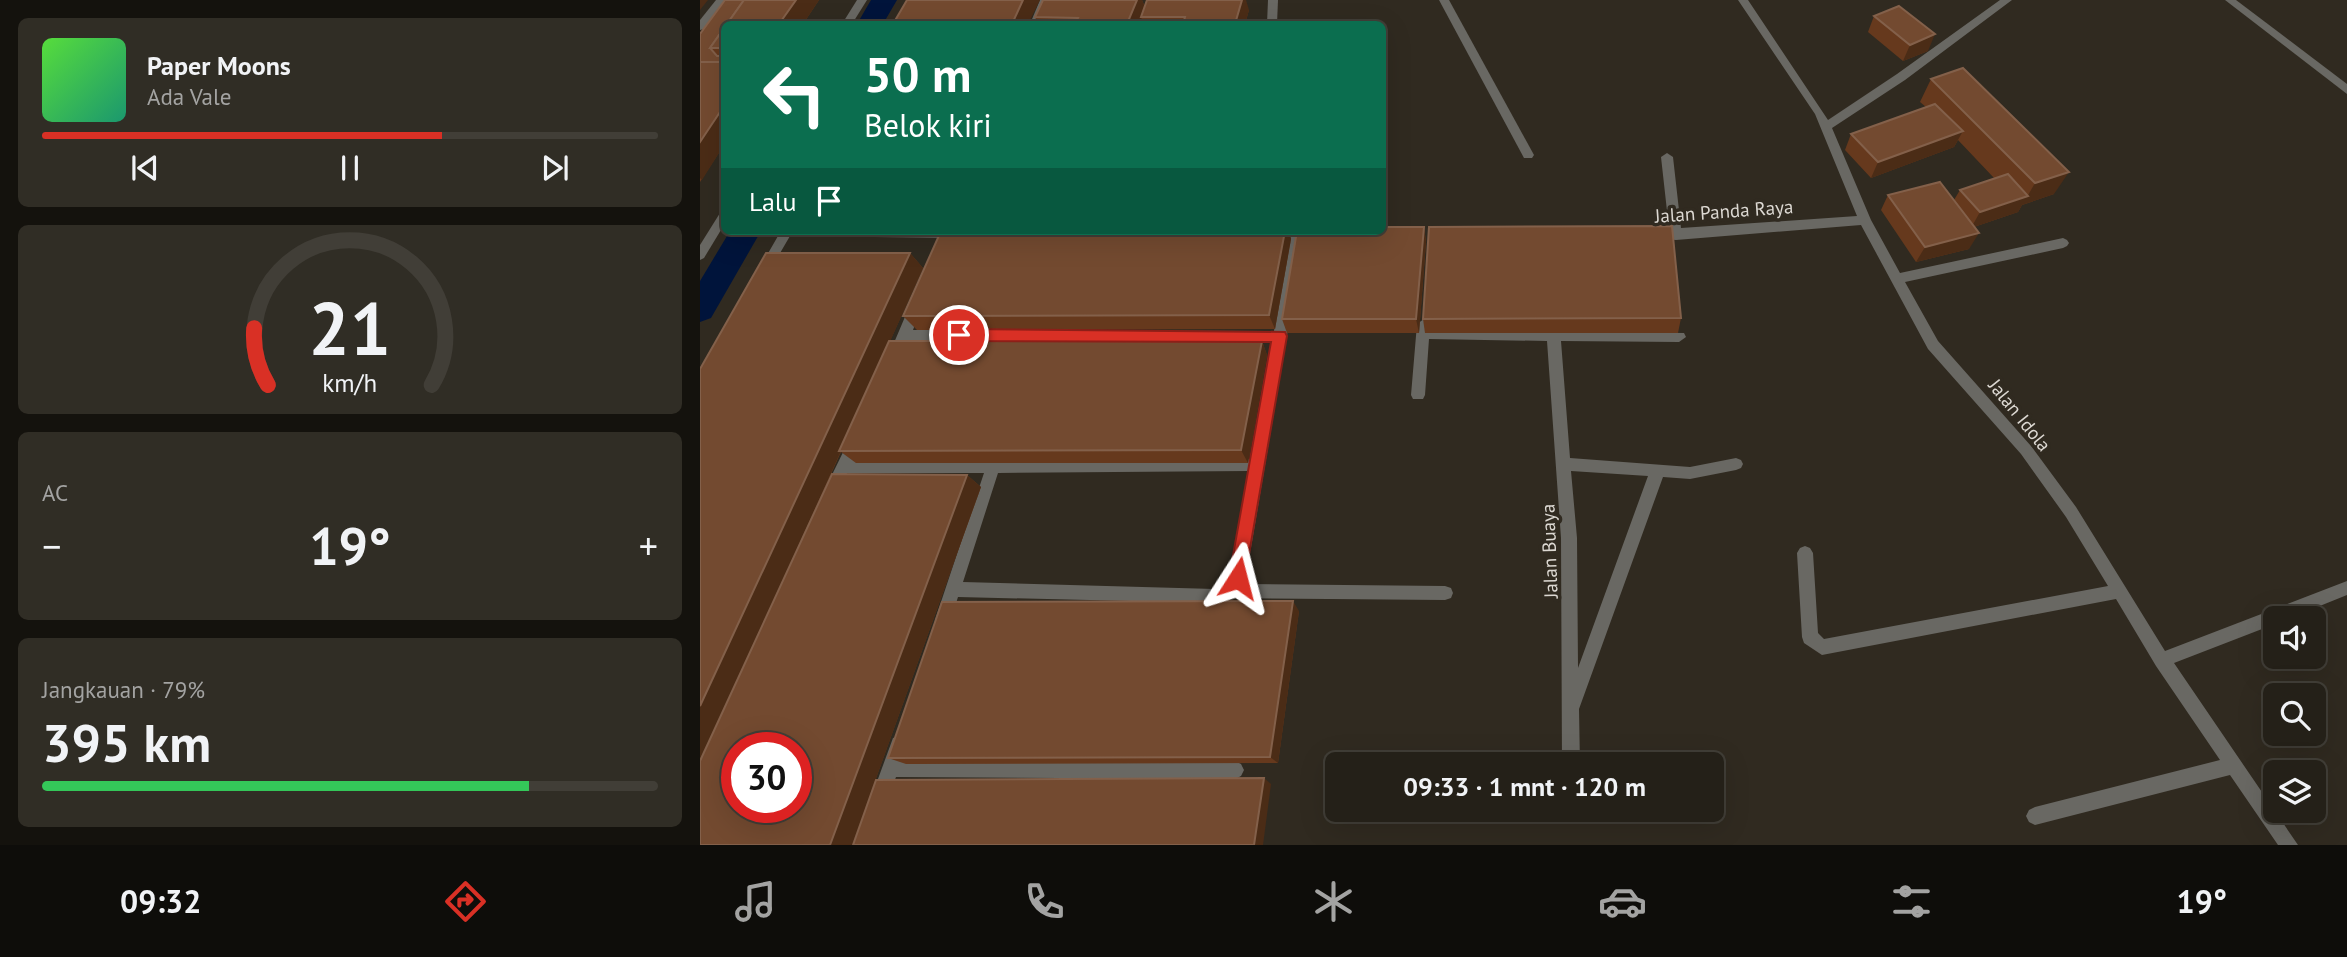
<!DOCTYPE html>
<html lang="id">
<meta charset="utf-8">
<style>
body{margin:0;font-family:"PT Sans",sans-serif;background:#302d25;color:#f1f3f6;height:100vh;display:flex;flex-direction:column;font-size:26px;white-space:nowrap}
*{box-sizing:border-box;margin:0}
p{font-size:23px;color:#a3a3a2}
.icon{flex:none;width:38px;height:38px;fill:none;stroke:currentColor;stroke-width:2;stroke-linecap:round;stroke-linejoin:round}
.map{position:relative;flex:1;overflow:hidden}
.side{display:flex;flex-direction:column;gap:18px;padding:18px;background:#14120d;width:700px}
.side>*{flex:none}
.top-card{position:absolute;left:21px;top:21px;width:665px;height:214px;border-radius:10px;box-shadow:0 7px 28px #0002,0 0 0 2px #413e37;background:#0b6e4f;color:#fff;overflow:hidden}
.tools{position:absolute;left:1563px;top:606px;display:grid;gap:14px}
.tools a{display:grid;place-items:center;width:63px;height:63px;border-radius:10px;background:#242018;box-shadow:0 7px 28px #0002,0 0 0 2px #413e37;font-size:35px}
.speed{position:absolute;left:21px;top:732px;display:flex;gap:14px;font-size:35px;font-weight:700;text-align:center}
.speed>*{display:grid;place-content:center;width:91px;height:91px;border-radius:50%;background:#242018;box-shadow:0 7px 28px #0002,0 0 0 2px #413e37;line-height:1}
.speed .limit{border:10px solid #d22;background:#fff;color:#111}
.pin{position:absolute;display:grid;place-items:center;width:60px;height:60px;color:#fff;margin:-30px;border:4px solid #fff;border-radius:50%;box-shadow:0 2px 7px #0007}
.me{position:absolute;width:77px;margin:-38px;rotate:9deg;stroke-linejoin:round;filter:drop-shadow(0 0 5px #0008)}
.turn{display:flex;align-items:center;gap:24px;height:147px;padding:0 28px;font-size:32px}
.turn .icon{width:91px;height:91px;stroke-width:2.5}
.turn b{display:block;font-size:49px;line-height:60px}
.then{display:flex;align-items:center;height:66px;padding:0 28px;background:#0003;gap:14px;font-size:26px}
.big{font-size:52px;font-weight:700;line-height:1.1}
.side .tile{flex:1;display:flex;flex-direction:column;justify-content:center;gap:10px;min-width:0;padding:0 24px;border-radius:10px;background:#302d25}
.side .dial{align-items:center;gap:0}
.dial svg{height:182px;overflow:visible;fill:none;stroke:#413e37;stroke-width:7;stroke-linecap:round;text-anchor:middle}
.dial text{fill:#f1f3f6;stroke:none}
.song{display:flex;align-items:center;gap:21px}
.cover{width:84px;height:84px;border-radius:10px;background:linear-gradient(135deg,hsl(110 70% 55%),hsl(160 70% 35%))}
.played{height:7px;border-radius:4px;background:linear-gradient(90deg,#d93025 65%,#413e37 65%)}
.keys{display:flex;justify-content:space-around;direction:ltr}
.heat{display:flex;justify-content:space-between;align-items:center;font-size:38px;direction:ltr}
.charge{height:10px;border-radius:5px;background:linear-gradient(90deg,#34c759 79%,#413e37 0)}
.trip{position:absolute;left:625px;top:752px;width:399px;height:70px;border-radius:10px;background:#242018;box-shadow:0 7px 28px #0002,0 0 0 2px #413e37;font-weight:700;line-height:70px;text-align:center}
.tabs{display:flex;height:112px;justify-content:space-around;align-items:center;background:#0e0d0a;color:#a3a3a2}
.tabs .icon{width:49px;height:49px}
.tabs .active{color:#d93025}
.tabs b{font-size:32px;color:#f1f3f6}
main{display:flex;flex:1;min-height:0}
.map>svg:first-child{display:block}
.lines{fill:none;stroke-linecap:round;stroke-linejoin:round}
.canal{fill:#00143b;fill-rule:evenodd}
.street{fill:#696863;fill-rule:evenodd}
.wall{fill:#66391d;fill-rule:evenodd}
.shaded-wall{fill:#4b2c16}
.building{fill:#734a30;stroke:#83604a;stroke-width:2;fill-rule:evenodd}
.route{fill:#d93025;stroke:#8d1f18;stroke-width:2}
.labels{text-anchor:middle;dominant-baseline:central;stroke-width:7;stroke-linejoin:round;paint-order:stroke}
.street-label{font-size:19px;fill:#dcd8d2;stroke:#302a20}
</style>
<main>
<section class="side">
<div class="tile">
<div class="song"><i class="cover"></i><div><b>Paper Moons</b><p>Ada Vale</p></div></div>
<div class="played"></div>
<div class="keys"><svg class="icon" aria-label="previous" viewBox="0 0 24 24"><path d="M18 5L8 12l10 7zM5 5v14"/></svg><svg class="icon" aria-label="pause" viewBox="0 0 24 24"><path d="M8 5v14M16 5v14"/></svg><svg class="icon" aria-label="next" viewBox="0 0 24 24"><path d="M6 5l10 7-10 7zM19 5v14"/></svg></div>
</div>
<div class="tile dial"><svg viewBox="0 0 100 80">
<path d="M14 69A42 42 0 1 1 86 69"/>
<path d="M14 69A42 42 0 0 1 8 44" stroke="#d93025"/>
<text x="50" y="56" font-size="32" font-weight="700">21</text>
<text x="50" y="72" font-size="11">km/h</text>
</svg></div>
<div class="tile"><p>AC</p>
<div class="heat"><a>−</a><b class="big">19°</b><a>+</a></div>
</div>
<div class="tile"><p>Jangkauan · 79%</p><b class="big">395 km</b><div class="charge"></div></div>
</section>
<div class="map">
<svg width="1647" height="845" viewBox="0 0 1647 845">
<rect width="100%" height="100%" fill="#302a20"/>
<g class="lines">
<g class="canal">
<path d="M 171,0 L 197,0 L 183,24 L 157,24 Z"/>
<path d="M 30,231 L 61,231 L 11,318 L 0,322 L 0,281 Z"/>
</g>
<g class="street">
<path d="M 16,0 L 26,0 L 4,29 L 0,30 L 0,20 Z"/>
<path d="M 157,0 L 167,0 L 152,24 L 142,24 Z"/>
<path d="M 340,0 L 350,0 L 340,24 L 330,24 Z"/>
<path d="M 568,0 L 578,0 L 577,24 L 567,24 Z"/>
<path d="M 739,0 L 749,0 L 834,155 L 832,158 L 824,158 Z"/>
<path d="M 1038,0 L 1048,0 L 1128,120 L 1197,74 L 1300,0 L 1312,0 L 1205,80 L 1132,128 L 1171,220 L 1200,273 L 1363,238 L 1367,240 L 1369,243 L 1367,246 L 1363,248 L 1205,282 L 1238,341 L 1331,446 L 1376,507 L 1465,651 L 1647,581 L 1647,595 L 1590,618 L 1575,618 L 1575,624 L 1474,663 L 1598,845 L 1578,845 L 1530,775 L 1335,825 L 1329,822 L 1326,816 L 1329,810 L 1335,807 L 1520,760 L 1456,666 L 1416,599 L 1122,655 L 1104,643 L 1102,637 L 1097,553 L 1100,548 L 1105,546 L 1110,548 L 1113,553 L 1118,633 L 1124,639 L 1408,586 L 1366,517 L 1321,454 L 1228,349 L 1161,225 L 976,240 L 950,238 L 948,235 L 950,232 L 969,229 L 961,157 L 967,153 L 973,157 L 981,228 L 1157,216 L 1115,114 Z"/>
<path d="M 1525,0 L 1536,0 L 1647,84 L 1647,94 Z"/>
<path d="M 24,212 L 24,225 L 4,258 L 0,260 L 0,245 L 20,213 Z"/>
<path d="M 57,231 L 263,231 L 264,233 L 258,238 L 90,236 L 69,272 L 65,274 L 59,269 L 78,236 L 63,236 Z"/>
<path d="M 590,231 L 598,231 L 600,234 L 587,336 L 546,577 L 542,584 L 745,586 L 751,588 L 753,593 L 751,598 L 745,600 L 527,598 L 515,603 L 258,597 L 249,625 L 243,628 L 237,625 L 235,620 L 284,473 L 147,473 L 137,495 L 132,497 L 127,495 L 125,490 L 127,485 L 150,438 L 155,436 L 160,438 L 162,442 L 153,461 L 551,459 L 572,341 L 208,340 L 200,361 L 190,361 L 188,357 L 210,305 L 216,300 L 222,305 L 213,330 L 574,331 ZM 549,471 L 531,574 L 521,586 L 515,589 L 263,582 L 298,473 Z"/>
<path d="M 724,319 L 729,320 L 730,329 L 984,333 L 986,337 L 979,342 L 861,341 L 870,458 L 990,467 L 1036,458 L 1041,460 L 1043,464 L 1041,468 L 1036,470 L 990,479 L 963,477 L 879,709 L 880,765 L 862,765 L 861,538 L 847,341 L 729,339 L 725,395 L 723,399 L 713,399 L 711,395 L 717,324 ZM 871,471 L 948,476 L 878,668 L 877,538 Z"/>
<path d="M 199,736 L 205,738 L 207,744 L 202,759 L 535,761 L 541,764 L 544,770 L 541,776 L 535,779 L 196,777 L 186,804 L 180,807 L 174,804 L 171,798 L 193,738 Z"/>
</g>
</g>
<g class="wall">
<path d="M 25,0 L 119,0 L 103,24 L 24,24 L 24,145 L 0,182 L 0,34 Z"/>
<path d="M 343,0 L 442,0 L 445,7 L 549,10 L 545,24 L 444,24 L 442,20 L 440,24 L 338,24 L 335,17 Z"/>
<path d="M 1174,16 L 1228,51 L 1203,61 L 1168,32 Z"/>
<path d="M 1231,79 L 1354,194 L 1322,205 L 1318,212 L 1274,227 L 1269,249 L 1216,262 L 1181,210 L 1188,195 L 1254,200 L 1260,190 L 1294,178 L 1258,140 L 1254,147 L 1171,178 L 1145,150 L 1151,134 L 1226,107 L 1220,102 Z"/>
<path d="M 724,227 L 726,242 L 719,333 L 587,333 L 582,319 Z"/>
<path d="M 241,231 L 589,231 L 591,239 L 575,329 L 217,330 L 203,316 Z"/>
<path d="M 66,253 L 210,253 L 223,268 L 190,341 L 562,341 L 567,355 L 548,463 L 156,463 L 141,452 L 63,624 L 132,474 L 267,475 L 281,487 L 152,845 L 0,845 L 0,369 ZM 37,747 L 96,747 L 96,807 L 37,807 Z"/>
<path d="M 981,318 L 978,333 L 725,333 L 723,319 Z"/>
<path d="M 599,611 L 578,763 L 206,764 L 188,758 Z"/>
</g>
<g class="shaded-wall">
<path d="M 0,0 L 8,0 L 0,10 Z"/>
<path d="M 96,0 L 119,0 L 103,24 L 79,24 Z"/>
<path d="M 323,0 L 340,0 L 328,24 L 312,24 Z"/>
<path d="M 437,0 L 442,0 L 446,10 L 441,17 L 442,20 L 440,24 L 427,24 Z"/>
<path d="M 542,0 L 546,0 L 549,10 L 545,24 L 535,24 Z"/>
<path d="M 1235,34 L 1228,51 L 1203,61 L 1210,45 Z"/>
<path d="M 24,106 L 24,145 L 2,180 L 0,178 L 0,142 Z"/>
<path d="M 1263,131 L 1254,147 L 1171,178 L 1178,162 Z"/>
<path d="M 1369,172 L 1354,194 L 1322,205 L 1318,212 L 1271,228 L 1280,212 L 1327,197 L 1335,183 Z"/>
<path d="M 724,227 L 726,242 L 719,333 L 716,319 Z"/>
<path d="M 585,231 L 589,231 L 591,239 L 575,329 L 569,315 Z"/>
<path d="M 1279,233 L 1269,249 L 1216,262 L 1225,247 Z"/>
<path d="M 210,253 L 223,268 L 0,765 L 0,706 Z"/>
<path d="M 562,341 L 567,355 L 548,463 L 541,450 Z"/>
<path d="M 267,475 L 281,487 L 152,845 L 130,845 Z"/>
<path d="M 593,601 L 599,611 L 578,763 L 570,757 Z"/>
<path d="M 564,778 L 571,784 L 563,845 L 554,845 Z"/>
</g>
<g class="building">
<path d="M 25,0 L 44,0 L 27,24 L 24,24 L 24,28 L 10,48 L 17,56 L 24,56 L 24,62 L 0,62 L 0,34 Z"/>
<path d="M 44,0 L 96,0 L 79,24 L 27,24 Z"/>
<path d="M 207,0 L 323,0 L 312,24 L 193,24 Z"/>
<path d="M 343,0 L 437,0 L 427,24 L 375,24 L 378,18 L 335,17 Z"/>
<path d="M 447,0 L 542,0 L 535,24 L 483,24 L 485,17 L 441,17 Z"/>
<path d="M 1199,6 L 1235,34 L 1210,45 L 1174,16 Z"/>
<path d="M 24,28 L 24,48 L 10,48 L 22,31 Z"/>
<path d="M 0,62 L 24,62 L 24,106 L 0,142 Z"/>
<path d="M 1263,68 L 1369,172 L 1335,183 L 1231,79 Z"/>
<path d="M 1235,104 L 1263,131 L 1178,162 L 1151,134 Z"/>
<path d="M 1308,174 L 1328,196 L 1280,212 L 1260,190 Z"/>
<path d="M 1240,182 L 1279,233 L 1225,247 L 1188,195 Z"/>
<path d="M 972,226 L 981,318 L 723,319 L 729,227 Z"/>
<path d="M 682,227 L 724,227 L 716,319 L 582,319 L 597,231 L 682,231 Z"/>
<path d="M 241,231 L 585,231 L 569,315 L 203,316 Z"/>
<path d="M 66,253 L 210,253 L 0,706 L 0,369 Z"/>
<path d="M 189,341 L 562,341 L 541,450 L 139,451 Z"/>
<path d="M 132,474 L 267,475 L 130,845 L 0,845 L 0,761 ZM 37,747 L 96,747 L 96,807 L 37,807 Z"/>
<path d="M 593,601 L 570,757 L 188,758 L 242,602 Z"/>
<path d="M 564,778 L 554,845 L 153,845 L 176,780 Z"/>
</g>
<path class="route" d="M 259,329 L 585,332 L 587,336 L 544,583 L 538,586 L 531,583 L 529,578 L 571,342 L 259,341 L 251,335 Z"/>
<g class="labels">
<g class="street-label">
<text transform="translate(1024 211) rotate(-4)">Jalan Panda Raya</text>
<text transform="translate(1320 415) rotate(51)">Jalan Idola</text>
<text transform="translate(849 551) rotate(-92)">Jalan Buaya</text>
</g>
</g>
</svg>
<div class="tools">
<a><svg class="icon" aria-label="sound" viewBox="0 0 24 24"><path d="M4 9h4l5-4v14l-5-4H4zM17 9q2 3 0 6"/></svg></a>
<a><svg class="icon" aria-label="search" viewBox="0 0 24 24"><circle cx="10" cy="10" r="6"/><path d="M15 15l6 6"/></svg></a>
<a><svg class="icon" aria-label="layers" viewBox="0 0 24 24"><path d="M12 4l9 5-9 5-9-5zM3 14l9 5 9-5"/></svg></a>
</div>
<div class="speed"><div class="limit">30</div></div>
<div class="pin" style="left:259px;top:335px;background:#d93025"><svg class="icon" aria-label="arrive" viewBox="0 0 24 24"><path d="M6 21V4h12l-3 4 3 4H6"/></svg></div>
<svg class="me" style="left:538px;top:578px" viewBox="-20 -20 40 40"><path d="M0-17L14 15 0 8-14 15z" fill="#d93025" stroke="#fff" stroke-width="4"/></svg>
<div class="trip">09:33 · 1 mnt · 120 m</div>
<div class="top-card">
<div class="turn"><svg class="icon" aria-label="left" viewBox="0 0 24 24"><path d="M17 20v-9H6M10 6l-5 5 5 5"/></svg><div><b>50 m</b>Belok kiri</div></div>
<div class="then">Lalu<svg class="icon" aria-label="arrive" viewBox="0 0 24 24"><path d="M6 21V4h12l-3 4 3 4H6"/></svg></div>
</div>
</div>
</main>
<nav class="tabs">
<b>09:32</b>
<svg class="icon active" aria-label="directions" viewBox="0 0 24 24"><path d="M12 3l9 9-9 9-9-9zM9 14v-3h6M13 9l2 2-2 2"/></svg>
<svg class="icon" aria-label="music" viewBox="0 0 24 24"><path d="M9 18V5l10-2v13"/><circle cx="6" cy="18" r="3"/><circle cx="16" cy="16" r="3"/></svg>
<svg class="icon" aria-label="phone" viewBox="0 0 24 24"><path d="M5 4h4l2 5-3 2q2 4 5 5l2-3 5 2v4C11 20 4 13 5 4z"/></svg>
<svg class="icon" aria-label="climate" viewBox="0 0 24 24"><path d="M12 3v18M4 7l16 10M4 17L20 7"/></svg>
<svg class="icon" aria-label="car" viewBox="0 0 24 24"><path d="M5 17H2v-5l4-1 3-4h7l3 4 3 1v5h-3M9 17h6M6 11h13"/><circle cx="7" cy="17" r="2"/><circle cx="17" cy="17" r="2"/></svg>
<svg class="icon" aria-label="filters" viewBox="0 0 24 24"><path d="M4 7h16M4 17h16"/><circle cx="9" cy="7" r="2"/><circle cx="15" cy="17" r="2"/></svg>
<b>19°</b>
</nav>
